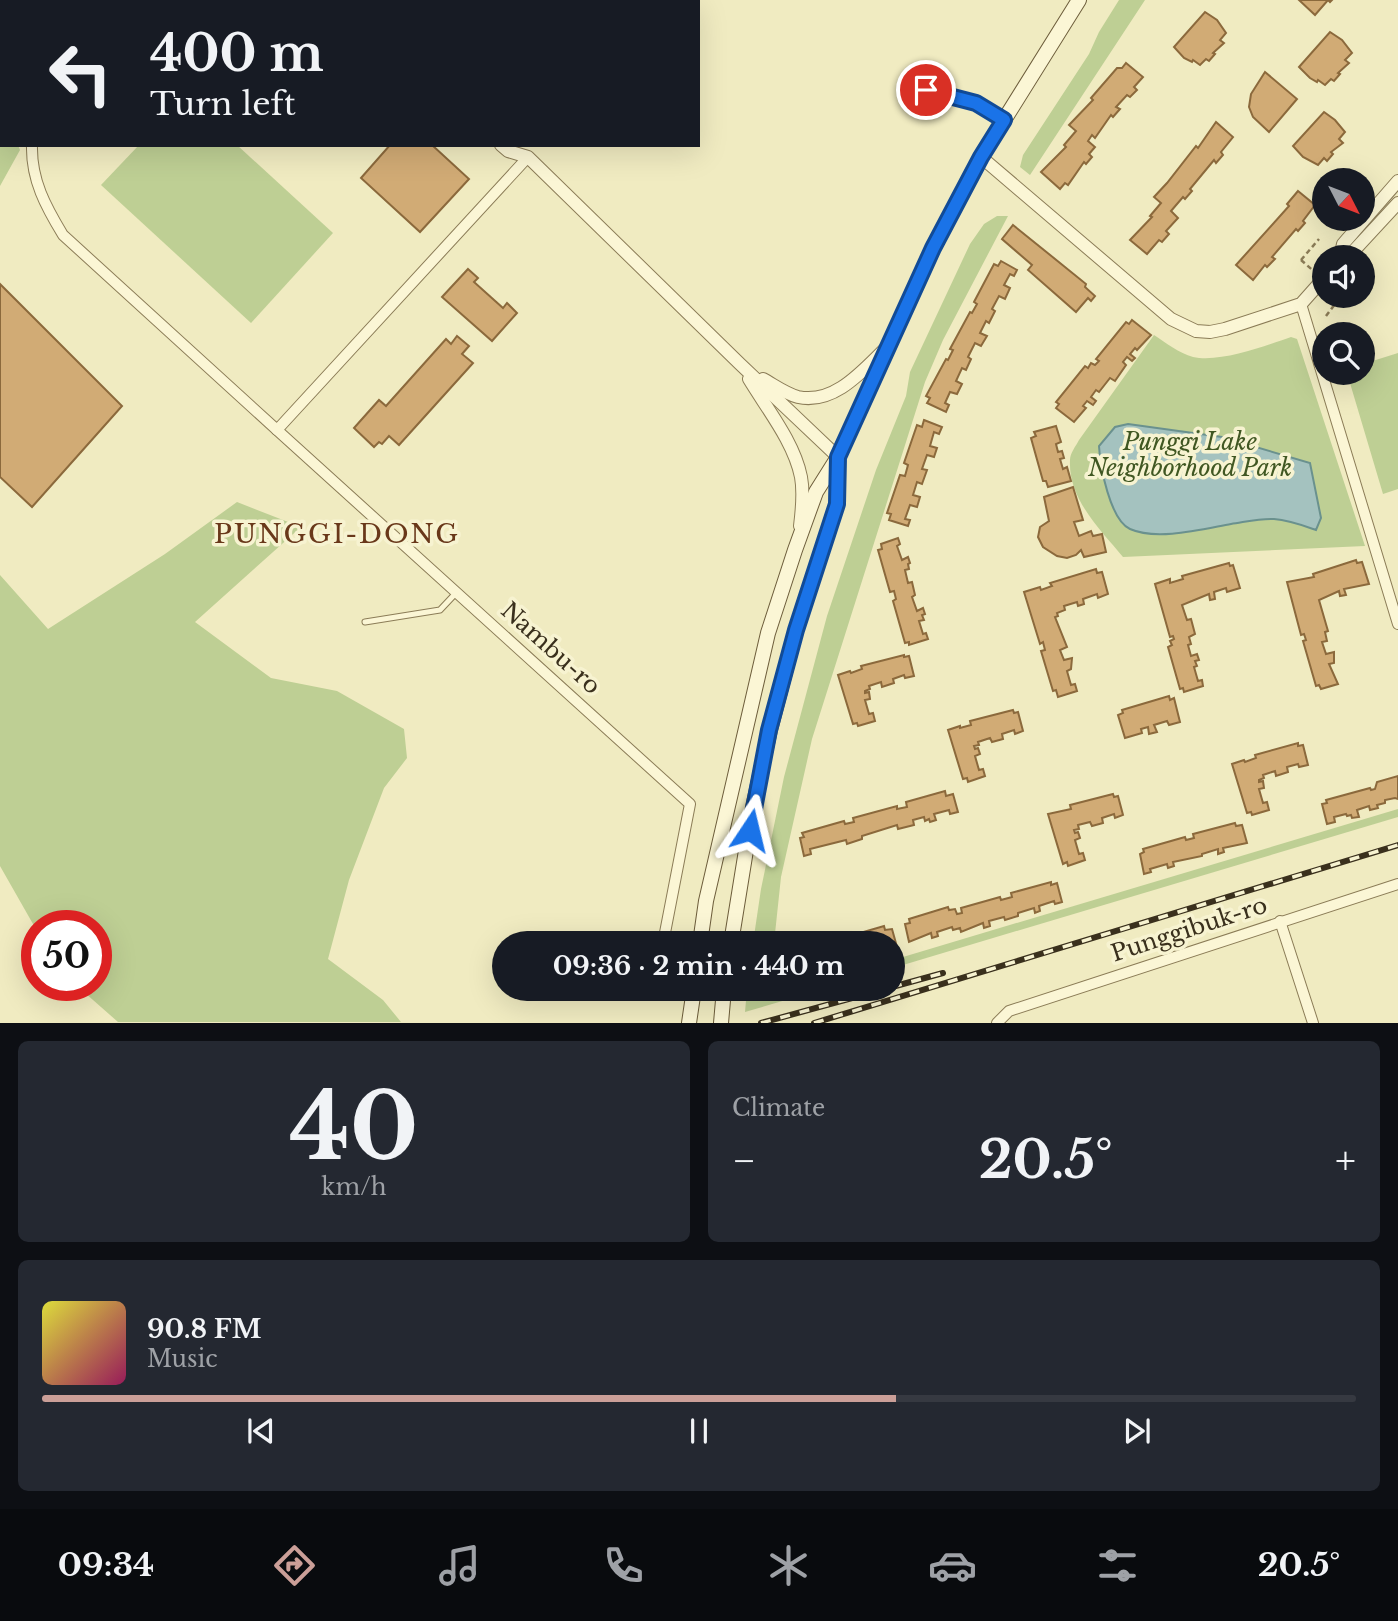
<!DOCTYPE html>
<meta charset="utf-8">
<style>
body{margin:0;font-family:"Libre Baskerville",serif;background:#242831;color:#f1f3f6;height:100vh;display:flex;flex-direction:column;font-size:26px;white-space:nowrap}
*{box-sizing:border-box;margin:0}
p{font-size:23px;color:#9ea1a6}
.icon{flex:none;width:38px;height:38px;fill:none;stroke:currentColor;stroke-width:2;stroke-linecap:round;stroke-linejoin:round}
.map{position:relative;height:1023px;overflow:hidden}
.sheet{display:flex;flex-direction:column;gap:18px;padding:18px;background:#0d0f14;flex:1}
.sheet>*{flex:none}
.top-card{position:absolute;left:0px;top:0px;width:700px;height:147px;box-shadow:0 7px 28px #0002;background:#171b24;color:#f1f3f6;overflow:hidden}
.needle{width:46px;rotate:132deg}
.fabs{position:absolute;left:1312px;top:168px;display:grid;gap:14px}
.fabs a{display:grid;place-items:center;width:63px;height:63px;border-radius:50%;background:#171b24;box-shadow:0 7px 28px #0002;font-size:35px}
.speed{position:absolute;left:21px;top:910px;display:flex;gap:14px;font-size:35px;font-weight:700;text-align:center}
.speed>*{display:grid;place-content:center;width:91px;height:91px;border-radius:50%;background:#171b24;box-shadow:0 7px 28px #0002;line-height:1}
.speed .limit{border:10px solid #d22;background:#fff;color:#111}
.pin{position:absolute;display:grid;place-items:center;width:60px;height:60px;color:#fff;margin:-30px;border:4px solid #fff;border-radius:50%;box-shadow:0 2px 7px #0007}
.me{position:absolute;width:77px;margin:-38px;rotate:10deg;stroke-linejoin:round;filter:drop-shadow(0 0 5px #0008)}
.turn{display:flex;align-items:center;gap:24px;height:147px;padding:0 35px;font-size:32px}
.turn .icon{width:91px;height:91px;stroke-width:2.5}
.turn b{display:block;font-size:49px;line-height:60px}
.big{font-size:52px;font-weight:700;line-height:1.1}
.sheet .tile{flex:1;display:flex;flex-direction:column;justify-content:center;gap:10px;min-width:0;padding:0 24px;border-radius:10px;background:#242831}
.sheet .dial{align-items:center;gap:0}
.dial b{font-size:91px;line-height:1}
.song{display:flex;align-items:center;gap:21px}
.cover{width:84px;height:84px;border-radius:10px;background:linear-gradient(135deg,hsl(60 70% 55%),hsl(330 70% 35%))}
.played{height:7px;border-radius:4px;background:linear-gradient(90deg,#cb9f98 65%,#363941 65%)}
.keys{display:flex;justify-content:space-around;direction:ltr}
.heat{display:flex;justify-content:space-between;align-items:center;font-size:38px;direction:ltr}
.sheet .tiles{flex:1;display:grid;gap:18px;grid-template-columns:1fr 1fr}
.tile:last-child{grid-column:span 2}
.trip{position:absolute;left:492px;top:931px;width:413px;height:70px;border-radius:35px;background:#171b24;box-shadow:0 7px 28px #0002;font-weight:700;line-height:70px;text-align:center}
.tabs{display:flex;height:112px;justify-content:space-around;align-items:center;background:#090b0e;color:#9ea1a6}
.tabs .icon{width:49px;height:49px}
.tabs .on{color:#cb9f98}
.tabs b{font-size:32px;color:#f1f3f6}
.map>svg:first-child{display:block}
.green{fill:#becf94}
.water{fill:#a4c2bf;stroke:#6a918e;stroke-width:2}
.building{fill:#d1ab75;stroke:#8b693c;stroke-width:2}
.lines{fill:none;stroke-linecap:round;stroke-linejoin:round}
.service-casing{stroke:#8b7c57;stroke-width:7}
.minor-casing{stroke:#8b7c57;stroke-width:12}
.tertiary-casing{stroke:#8b7c57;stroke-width:14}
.secondary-casing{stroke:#6d5d3b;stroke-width:16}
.path{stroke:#8b7c57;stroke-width:2.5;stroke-dasharray:5 3.5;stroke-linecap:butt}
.service{stroke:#fbf6d5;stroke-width:5}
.minor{stroke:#fbf6d5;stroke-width:10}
.tertiary{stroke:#fbf6d5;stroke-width:12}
.secondary{stroke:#fbf6d5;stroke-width:14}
.rail-casing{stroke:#3a301d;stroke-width:6}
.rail{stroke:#f7f3d1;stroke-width:3.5;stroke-dasharray:10;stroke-linecap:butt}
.path-bridge{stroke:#8b7c57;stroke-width:2.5;stroke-dasharray:5 3.5;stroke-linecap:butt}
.route-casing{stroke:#114b97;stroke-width:18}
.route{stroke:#1a73e8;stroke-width:12}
.labels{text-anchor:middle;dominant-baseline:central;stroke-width:7;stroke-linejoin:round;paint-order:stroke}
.park-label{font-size:23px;font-style:italic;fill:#405722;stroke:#f7f3d1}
.street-label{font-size:23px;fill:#3a301d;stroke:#f7f3d1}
.quarter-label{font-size:26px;letter-spacing:2px;fill:#69381a;stroke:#f7f3d1}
</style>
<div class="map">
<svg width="1398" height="1023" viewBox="0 0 1398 1023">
<rect width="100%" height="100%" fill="#f0ebc1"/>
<g class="green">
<path d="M 1119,0 L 1145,0 L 1030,175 L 1020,167 L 1023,155 L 1089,54 L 1099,32 Z"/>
<path d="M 0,106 L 2,145 L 18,145 L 20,150 L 0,186 Z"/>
<path d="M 139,145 L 237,145 L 333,233 L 251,323 L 101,185 Z"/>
<path d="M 997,216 L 1008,216 L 943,340 L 925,382 L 812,739 L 781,877 L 774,943 L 753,943 L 761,889 L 784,777 L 827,616 L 876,470 L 906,396 L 910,372 L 970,244 L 984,224 Z"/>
<path d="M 1154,335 C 1166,343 1179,353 1193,357 C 1220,363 1265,346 1291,337 L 1297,339 L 1365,546 L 1123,557 C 1100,529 1068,499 1070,460 C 1070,453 1076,446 1079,440 Z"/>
<path d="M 1398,353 L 1398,489 L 1383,494 L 1347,373 L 1363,373 L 1363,364 Z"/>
<path d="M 237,502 L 301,527 L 195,622 L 271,678 L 337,691 L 404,729 L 407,758 L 384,788 L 349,880 L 328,959 L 383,1000 L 401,1022 L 118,1022 L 76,985 L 96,985 L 96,926 L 37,926 L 37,931 L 0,866 L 0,575 L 48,629 L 165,554 Z"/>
<path d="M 1398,809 L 1398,817 L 893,968 L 893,960 Z"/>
<path d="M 747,989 L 769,989 L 768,997 L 797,989 L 823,989 L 745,1012 Z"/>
</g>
<path class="water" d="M 1128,424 L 1222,437 L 1310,463 L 1321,518 L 1316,530 C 1302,525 1289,520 1274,519 C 1261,518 1245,522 1231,524 C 1203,529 1157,541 1130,529 C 1110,520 1100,466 1099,446 L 1115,427 Z"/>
<g class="building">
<path d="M 97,0 L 281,0 L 279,2 Z"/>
<path d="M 1299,0 L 1332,0 L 1330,2 L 1328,0 L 1315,15 Z"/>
<path d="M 1205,12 L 1217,20 L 1226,33 L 1220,40 L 1224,43 L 1213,53 L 1215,54 L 1209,61 L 1206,59 L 1200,65 L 1193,60 L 1192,62 L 1184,58 L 1174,47 Z"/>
<path d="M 1330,32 L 1342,40 L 1352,53 L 1345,60 L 1349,63 L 1338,73 L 1340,74 L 1334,81 L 1331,79 L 1325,85 L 1318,80 L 1317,82 L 1310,78 L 1299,67 Z"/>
<path d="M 1126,63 L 1143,77 L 1134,87 L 1137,90 L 1130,97 L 1127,95 L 1116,107 L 1120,109 L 1113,117 L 1111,115 L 1095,138 L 1092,135 L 1088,141 L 1095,147 L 1089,154 L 1092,157 L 1086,164 L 1084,162 L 1068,185 L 1065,183 L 1060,189 L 1041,172 L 1066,147 L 1064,145 L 1076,131 L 1069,125 L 1093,100 L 1091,98 L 1117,68 L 1122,68 Z"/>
<path d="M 1265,72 L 1297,99 L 1269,132 L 1253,117 L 1249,107 L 1251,94 Z"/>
<path d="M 1324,112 L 1335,120 L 1345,132 L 1339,139 L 1343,143 L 1331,152 L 1333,154 L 1327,161 L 1324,158 L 1318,165 L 1303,157 L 1293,146 Z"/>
<path d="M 1216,122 L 1233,137 L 1221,152 L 1223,155 L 1216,163 L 1214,160 L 1190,189 L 1192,191 L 1185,199 L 1183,197 L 1171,211 L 1178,218 L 1166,231 L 1169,234 L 1162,242 L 1159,240 L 1147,254 L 1130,240 L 1152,217 L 1150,216 L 1161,203 L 1154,197 L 1167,183 L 1196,146 L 1198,148 Z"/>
<path d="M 390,145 L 432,145 L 469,179 L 420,232 L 361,178 Z"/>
<path d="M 1298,191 L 1315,205 L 1303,221 L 1305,223 L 1298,231 L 1296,229 L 1272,257 L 1275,259 L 1267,267 L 1265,265 L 1253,280 L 1236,265 L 1289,206 L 1287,204 Z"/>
<path d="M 1013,225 L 1086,284 L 1085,287 L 1095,296 L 1091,301 L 1088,298 L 1076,312 L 1028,270 L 1032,265 L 1002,239 Z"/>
<path d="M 1001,261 L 1017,270 L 1014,276 L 1010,274 L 1004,285 L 1010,288 L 1005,299 L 999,296 L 992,309 L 995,311 L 989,323 L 986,321 L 980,333 L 987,336 L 981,346 L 975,343 L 968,357 L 971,359 L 966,370 L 962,368 L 956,381 L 962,384 L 957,394 L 950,392 L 945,403 L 949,405 L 946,412 L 927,403 L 930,398 L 926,396 L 946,359 L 948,360 L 953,350 L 950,349 L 970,312 L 972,313 L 977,304 L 974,302 L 994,264 L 998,266 Z"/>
<path d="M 468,269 L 478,278 L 474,282 L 503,308 L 507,303 L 517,313 L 492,341 L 442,297 Z"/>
<path d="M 0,284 L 122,406 L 32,507 L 0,477 Z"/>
<path d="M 1132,320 L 1151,335 L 1137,350 L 1135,348 L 1130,354 L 1135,358 L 1132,361 L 1127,357 L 1123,362 L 1126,365 L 1115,381 L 1110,378 L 1099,392 L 1096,390 L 1091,397 L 1096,401 L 1093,405 L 1087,401 L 1083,406 L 1086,408 L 1074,422 L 1056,408 L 1059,404 L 1056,402 L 1085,366 L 1088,368 L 1091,363 L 1095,365 L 1099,361 L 1096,359 L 1126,322 L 1129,324 Z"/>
<path d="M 457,336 L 469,346 L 462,354 L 473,363 L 399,445 L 389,436 L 382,444 L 379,442 L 374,447 L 354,428 L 379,400 L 386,406 L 446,339 L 451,344 Z"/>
<path d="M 924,420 L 942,427 L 939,434 L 934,432 L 930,446 L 937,448 L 934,457 L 927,455 L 922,469 L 927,470 L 922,484 L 917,482 L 913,495 L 920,497 L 917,507 L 910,505 L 905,519 L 910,520 L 908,526 L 889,520 L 891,514 L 887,513 L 900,475 L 905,476 L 908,465 L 904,463 L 917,425 L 922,427 Z"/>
<path d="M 1056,426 L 1061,442 L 1056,444 L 1058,452 L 1062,451 L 1064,458 L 1060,459 L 1063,469 L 1067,467 L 1071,481 L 1048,487 L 1046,481 L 1043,481 L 1031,438 L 1036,436 L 1034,432 Z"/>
<path d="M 1073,487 L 1083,520 L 1074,522 L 1079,536 L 1091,531 L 1093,536 L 1102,534 L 1106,552 L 1084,557 L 1081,550 L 1076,555 L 1067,558 L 1057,556 L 1043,547 L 1038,537 L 1040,527 L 1049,521 L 1044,497 Z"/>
<path d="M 898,538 L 900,544 L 897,546 L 902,560 L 908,557 L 910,563 L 908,564 L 909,569 L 905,570 L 908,583 L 912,582 L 915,595 L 912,597 L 917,611 L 923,608 L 925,614 L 922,615 L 924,620 L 919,621 L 923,634 L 926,633 L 928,639 L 909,645 L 909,642 L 905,643 L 893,601 L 896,599 L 894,591 L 890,592 L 878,550 L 882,549 L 881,544 Z"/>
<path d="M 1356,560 L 1357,563 L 1362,562 L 1369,584 L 1344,589 L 1346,595 L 1340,596 L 1339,591 L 1319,600 L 1328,631 L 1325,632 L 1327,641 L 1322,642 L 1326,654 L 1334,652 L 1334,663 L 1329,664 L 1338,684 L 1321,689 L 1319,685 L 1316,686 L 1303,641 L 1306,640 L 1304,634 L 1301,635 L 1287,582 L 1314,577 L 1313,574 Z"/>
<path d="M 1229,563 L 1230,566 L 1233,565 L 1240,588 L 1227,592 L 1226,588 L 1214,592 L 1215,599 L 1210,600 L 1209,594 L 1182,605 L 1187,620 L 1191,619 L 1195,634 L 1189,637 L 1191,644 L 1188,645 L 1191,656 L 1197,654 L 1199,660 L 1195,661 L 1197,666 L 1194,667 L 1198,681 L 1202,680 L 1203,686 L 1184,692 L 1183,688 L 1180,689 L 1168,647 L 1172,645 L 1170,641 L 1174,639 L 1173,636 L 1170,637 L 1155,584 L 1170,579 L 1170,583 L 1183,579 L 1182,576 Z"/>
<path d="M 1096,569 L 1097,573 L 1102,572 L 1108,594 L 1098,598 L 1097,594 L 1083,599 L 1084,604 L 1078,606 L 1077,602 L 1064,606 L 1065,610 L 1057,613 L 1058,616 L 1055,617 L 1067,647 L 1060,650 L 1064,660 L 1072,658 L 1071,669 L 1067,671 L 1071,685 L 1075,684 L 1077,691 L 1058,697 L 1056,690 L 1053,691 L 1041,651 L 1045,650 L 1043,642 L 1040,644 L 1024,592 L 1040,587 L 1041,590 L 1052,586 L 1050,583 Z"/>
<path d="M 904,655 L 904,657 L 909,656 L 914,676 L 905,678 L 904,675 L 893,679 L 894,683 L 882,687 L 881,682 L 869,686 L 870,689 L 865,691 L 865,693 L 869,692 L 870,699 L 865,700 L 869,714 L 873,713 L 875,721 L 858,726 L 857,723 L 853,724 L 838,675 L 850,671 L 851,673 L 862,669 L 861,666 Z"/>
<path d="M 1169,696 L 1170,700 L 1174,698 L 1180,722 L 1169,725 L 1167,721 L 1154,725 L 1157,732 L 1149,734 L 1148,727 L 1141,729 L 1142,733 L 1125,738 L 1118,715 L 1123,713 L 1122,710 Z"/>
<path d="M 1013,710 L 1014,713 L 1018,712 L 1023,731 L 1015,734 L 1014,730 L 1002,734 L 1003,739 L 992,742 L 990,738 L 978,742 L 979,745 L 974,746 L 975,749 L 978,748 L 980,754 L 975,756 L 979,770 L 983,769 L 985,776 L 968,782 L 967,778 L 963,779 L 948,730 L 960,726 L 960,728 L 971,725 L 970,721 Z"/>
<path d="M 1298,743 L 1298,746 L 1303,745 L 1308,765 L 1299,767 L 1298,764 L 1287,767 L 1288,772 L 1276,776 L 1275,771 L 1263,775 L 1264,778 L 1259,780 L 1259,782 L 1263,781 L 1264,788 L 1259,789 L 1263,803 L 1267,802 L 1269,810 L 1252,815 L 1251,812 L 1247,813 L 1232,764 L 1244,760 L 1245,762 L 1256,758 L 1255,755 Z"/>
<path d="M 1398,776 L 1398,799 L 1395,798 L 1385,800 L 1385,803 L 1377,805 L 1378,808 L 1370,810 L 1369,806 L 1357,810 L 1359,817 L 1352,818 L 1351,815 L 1347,816 L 1346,814 L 1334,817 L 1335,822 L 1327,824 L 1322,804 L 1327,803 L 1326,800 L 1370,788 L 1371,790 L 1375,789 L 1377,782 Z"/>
<path d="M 945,791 L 946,796 L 953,794 L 958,812 L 950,814 L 949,810 L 934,814 L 936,820 L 930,822 L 929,819 L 925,821 L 924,817 L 913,820 L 914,825 L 898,829 L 897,825 L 862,836 L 862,839 L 847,844 L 846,840 L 810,849 L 811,854 L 804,856 L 800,838 L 804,837 L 802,833 L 844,821 L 845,824 L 854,822 L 853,818 L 897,806 L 897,809 L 907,807 L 906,802 Z"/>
<path d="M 1113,794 L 1114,797 L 1118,796 L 1123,815 L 1115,818 L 1114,814 L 1102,818 L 1103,823 L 1092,826 L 1090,822 L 1078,825 L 1079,829 L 1074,830 L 1075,833 L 1078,832 L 1080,838 L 1075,840 L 1079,854 L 1083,853 L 1085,860 L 1068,866 L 1067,862 L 1063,864 L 1048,814 L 1071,809 L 1070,805 Z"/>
<path d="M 1235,823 L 1236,826 L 1242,825 L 1247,843 L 1223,848 L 1224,852 L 1218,854 L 1218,849 L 1202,854 L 1202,856 L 1173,862 L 1174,866 L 1168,868 L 1167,864 L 1150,869 L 1151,872 L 1144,874 L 1140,854 L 1144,852 L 1143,849 L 1185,837 L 1186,840 L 1194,838 L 1193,834 Z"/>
<path d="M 1051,882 L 1051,885 L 1057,883 L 1062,902 L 1055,904 L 1054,901 L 1039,906 L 1040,911 L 1035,913 L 1034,908 L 1018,913 L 1018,916 L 1005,920 L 1004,917 L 989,921 L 990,926 L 984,928 L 983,923 L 961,932 L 960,928 L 953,930 L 952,927 L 937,932 L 938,936 L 932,938 L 931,933 L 909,942 L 905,924 L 910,923 L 909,919 L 948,907 L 949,910 L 955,909 L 957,914 L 962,913 L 961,908 L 1000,897 L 1001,900 L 1012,897 L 1011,893 Z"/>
<path d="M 884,926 L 885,930 L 892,929 L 897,947 L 892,949 L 892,943 L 838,943 L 844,941 L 843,938 Z"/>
</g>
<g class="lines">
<defs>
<g id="service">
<path d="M 911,85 L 940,95 L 976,103 L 1004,120"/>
<path d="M 365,622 L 440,610 L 456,593"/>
</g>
<g id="minor">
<path d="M 0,20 L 2,22"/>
<path d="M 32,145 C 31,180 46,207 63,235 L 277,430 L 528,157"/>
<path d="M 1301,304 L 1398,624"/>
<path d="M 277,430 L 690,804 L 663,943"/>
<path d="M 1280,921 L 1313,1023"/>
<path d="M 997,1023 L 1009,1011 L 1398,884"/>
</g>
<g id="tertiary">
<path d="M 400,0 L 401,2"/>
<path d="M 380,2 L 381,0"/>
<path d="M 501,145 L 508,151 L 528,157 L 740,364 L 838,457"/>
<path d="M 981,157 L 1171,319 L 1196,331 L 1210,332 L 1225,329 L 1301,304 L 1325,277"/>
<path d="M 1340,257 L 1343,244 L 1398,181"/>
<path d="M 1348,257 L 1398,203"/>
<path d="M 749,379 C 767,409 794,442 801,477 C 804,493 802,510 800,526"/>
<path d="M 763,379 C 774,385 786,394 798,397 C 835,405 864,369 887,347"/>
</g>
<g id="secondary">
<path d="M 700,943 L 706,901 L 768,633 L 795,550 L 816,492 L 838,457 L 933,248 L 981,157 L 1079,0"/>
<path d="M 731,943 L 753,807 L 770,730 L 796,630 L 837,504 L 838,458"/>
<path d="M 689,1023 L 694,989"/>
<path d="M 721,1023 L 724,989"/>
</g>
</defs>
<use href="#service" class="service-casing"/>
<use href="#minor" class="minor-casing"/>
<use href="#tertiary" class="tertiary-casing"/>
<use href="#secondary" class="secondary-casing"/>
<g class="path">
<path d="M 1301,260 L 1319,239"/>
<path d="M 1326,316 L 1341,296"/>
</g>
<use href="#service" class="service"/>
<use href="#minor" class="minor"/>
<use href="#tertiary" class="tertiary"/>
<use href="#secondary" class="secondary"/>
<defs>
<g id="rail">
<path d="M 892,987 L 943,973"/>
<path d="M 761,1023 L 885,989"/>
<path d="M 814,1023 L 1398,845"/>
</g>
</defs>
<use href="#rail" class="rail-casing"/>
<use href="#rail" class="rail"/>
<path class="path-bridge" d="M 1301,260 L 1325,281"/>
</g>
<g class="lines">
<defs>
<path id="route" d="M 750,830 L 769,730 L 796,630 L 837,504 L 838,457 L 933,248 L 981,157 L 1004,120 L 976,103 L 926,90"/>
</defs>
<use href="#route" class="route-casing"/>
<use href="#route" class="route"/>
</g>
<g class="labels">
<g class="park-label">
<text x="1190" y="442">Punggi Lake<tspan x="1190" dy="26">Neighborhood Park</tspan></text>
</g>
<g class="street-label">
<text transform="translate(551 648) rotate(42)">Nambu-ro</text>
<text transform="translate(1189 929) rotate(-18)">Punggibuk-ro</text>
</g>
<g class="quarter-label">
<text x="337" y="534">PUNGGI-DONG</text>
</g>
</g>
</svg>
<div class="fabs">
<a><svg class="needle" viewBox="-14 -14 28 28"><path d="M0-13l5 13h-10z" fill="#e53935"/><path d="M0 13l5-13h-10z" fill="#9ea1a6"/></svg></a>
<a><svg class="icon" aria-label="sound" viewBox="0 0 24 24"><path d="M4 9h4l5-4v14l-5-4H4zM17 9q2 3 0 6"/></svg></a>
<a><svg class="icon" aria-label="search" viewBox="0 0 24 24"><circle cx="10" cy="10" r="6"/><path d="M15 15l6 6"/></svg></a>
</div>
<div class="speed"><div class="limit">50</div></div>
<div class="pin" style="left:926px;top:90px;background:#d93025"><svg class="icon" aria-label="arrive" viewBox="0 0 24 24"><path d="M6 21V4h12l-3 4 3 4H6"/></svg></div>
<svg class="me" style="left:750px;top:830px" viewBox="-20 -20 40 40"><path d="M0-17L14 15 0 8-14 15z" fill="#1a73e8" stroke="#fff" stroke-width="4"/></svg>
<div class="trip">09:36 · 2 min · 440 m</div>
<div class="top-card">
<div class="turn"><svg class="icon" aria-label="left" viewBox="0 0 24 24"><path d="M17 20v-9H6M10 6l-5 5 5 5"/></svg><div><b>400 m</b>Turn left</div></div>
</div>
</div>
<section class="sheet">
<div class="tiles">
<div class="tile dial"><b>40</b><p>km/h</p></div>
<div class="tile"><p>Climate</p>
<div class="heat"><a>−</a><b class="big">20.5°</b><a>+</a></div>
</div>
<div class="tile">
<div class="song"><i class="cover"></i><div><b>90.8 FM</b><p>Music</p></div></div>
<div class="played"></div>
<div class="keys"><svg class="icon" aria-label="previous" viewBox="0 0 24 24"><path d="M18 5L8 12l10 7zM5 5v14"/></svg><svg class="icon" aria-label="pause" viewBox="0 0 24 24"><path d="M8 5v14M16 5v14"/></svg><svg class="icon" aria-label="next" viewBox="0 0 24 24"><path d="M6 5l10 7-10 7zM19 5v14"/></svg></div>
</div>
</div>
</section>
<nav class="tabs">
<b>09:34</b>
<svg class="icon on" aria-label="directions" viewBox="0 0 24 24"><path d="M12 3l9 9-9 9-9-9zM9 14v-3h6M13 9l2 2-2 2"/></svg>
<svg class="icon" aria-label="music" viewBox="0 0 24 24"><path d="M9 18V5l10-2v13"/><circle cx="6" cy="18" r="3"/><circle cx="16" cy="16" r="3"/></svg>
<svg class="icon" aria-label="phone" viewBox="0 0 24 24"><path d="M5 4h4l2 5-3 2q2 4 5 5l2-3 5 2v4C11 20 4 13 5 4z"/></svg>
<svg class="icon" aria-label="climate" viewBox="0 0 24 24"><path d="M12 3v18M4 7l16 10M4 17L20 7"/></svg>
<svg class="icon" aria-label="car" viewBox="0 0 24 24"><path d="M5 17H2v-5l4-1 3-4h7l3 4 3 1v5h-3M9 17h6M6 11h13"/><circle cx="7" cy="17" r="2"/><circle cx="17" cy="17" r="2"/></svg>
<svg class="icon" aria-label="filters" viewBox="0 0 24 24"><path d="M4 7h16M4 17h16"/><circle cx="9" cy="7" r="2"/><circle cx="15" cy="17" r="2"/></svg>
<b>20.5°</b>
</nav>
